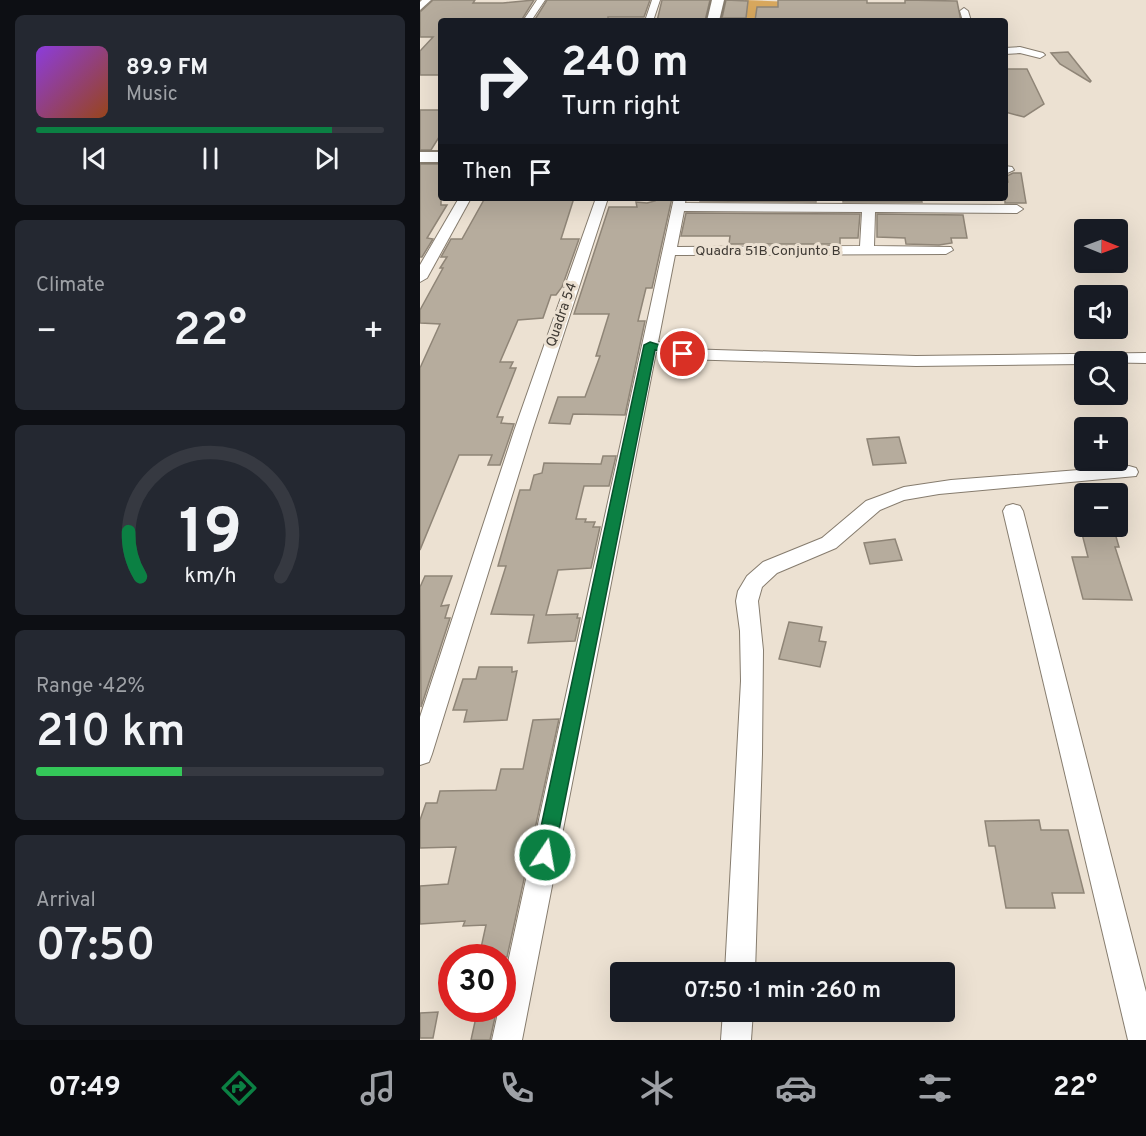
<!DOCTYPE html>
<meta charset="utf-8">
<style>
body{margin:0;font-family:Overpass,sans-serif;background:#242831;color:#f1f3f6;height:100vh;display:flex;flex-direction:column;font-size:22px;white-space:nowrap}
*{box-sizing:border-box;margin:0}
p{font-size:20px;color:#9ea1a6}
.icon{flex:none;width:33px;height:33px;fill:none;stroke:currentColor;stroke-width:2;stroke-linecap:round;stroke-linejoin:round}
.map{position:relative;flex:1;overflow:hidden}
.panel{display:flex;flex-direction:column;gap:15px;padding:15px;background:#0d0f14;width:420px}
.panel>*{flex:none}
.hud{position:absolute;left:18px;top:18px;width:570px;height:183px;border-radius:6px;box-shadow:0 6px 24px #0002;background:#171b24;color:#f1f3f6;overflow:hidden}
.needle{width:39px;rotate:91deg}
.fabs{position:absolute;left:654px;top:219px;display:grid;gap:12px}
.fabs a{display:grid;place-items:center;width:54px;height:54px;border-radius:6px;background:#171b24;box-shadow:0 6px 24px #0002;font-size:30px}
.speed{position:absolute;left:18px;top:944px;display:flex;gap:12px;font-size:30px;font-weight:700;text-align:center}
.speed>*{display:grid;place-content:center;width:78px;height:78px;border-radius:50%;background:#171b24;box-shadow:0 6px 24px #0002;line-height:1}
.speed .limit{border:9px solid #d22;background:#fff;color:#111}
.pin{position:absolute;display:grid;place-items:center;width:51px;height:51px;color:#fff;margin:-26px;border:3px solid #fff;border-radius:50%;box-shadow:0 2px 6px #0007}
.me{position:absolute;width:66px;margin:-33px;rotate:12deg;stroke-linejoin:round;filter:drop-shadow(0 0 4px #0008)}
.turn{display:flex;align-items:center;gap:21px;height:126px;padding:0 24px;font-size:27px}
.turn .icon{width:78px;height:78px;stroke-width:2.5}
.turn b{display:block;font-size:42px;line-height:51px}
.then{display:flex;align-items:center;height:57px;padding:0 24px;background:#0003;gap:12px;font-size:22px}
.big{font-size:45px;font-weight:600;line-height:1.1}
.panel .widget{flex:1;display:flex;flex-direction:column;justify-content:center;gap:9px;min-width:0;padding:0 21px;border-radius:9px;background:#242831}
.panel .dial{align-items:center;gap:0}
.dial svg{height:156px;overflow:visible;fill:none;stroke:#363941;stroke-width:7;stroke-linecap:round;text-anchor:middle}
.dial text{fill:#f1f3f6;stroke:none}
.song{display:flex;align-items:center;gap:18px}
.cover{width:72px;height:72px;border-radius:9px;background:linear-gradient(135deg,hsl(270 70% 55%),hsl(20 70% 35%))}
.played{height:6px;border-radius:3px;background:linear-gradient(90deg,#0b8043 85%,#363941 85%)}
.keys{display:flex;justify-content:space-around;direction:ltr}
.heat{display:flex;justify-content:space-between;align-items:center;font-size:33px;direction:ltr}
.charge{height:9px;border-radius:4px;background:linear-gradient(90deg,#34c759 42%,#363941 0)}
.trip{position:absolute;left:190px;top:962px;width:345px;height:60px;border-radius:6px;background:#171b24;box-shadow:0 6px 24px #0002;font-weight:600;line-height:60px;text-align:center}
.tabs{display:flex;height:96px;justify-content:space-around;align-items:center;background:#090b0e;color:#9ea1a6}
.tabs .icon{width:42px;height:42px}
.tabs .active{color:#0b8043}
.tabs b{font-size:27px;color:#f1f3f6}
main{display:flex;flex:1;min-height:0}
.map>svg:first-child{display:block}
.green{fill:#d8a85e}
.building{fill:#b6ac9d;stroke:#8f8577;stroke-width:1.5}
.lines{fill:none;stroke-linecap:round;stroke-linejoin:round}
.street-casing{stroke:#867c6e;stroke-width:2}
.secondary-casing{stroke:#867c6e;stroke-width:4}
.street{fill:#fff;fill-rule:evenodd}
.secondary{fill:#fff;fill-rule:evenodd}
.route{fill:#0b8043;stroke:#07532c;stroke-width:1.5}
.labels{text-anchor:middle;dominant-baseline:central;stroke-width:6;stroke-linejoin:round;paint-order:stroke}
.far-street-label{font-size:14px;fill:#3f3a34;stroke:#ece1d2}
</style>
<main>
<section class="panel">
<div class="widget">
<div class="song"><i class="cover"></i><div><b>89.9 FM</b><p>Music</p></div></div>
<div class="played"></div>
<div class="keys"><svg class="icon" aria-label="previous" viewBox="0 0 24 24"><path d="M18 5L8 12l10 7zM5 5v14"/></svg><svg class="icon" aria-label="pause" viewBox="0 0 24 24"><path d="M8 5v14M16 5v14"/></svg><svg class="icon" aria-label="next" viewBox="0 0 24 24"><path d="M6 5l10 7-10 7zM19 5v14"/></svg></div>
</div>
<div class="widget"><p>Climate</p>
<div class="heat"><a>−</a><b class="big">22°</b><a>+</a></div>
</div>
<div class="widget dial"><svg viewBox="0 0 100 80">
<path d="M14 69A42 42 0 1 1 86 69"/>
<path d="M14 69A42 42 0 0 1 8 46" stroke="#0b8043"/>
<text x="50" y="56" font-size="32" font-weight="700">19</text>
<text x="50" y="72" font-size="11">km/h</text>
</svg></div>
<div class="widget"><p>Range · 42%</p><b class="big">210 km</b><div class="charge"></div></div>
<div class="widget"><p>Arrival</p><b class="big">07:50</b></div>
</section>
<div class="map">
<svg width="726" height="1040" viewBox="0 0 726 1040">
<rect width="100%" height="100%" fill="#ece1d2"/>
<path class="green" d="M 325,0 L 371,2 L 347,20 L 296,21 L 297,17 L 316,17 L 301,8 L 323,10 Z"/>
<g class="building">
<path d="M 13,0 L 55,0 L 53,3 L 83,3 L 114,0 L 101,21 L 21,21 L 21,75 L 0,75 L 0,51 L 13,37 L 0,37 L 0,12 Z"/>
<path d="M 127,0 L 230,0 L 224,17 L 188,17 L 188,21 L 114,21 Z"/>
<path d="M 242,0 L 290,0 L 285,21 L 237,21 Z"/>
<path d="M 306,0 L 328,1 L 326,18 L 302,18 Z"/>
<path d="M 358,0 L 447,0 L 447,3 L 485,3 L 485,0 L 537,1 L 541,21 L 335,21 L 337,7 L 358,7 Z"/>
<path d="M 648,52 L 671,81 L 670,82 L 640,64 L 631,53 Z"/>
<path d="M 585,69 L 607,69 L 624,104 L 604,117 L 585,112 Z"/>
<path d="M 0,110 L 21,110 L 21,134 L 11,150 L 0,150 Z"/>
<path d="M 0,164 L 21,164 L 21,205 L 27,205 L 7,238 L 13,239 L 2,257 L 0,257 Z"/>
<path d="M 593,173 L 601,173 L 606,203 L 585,203 L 585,182 L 588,182 L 587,176 Z"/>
<path d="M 65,198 L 154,198 L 141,239 L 159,239 L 142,287 L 136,295 L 131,295 L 123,318 L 98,320 L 80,362 L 93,362 L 90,368 L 96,368 L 77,417 L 83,417 L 81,423 L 94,424 L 80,465 L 68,465 L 72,455 L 39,455 L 0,550 L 0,368 L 20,324 L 0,323 L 0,310 L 23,268 L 20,268 L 27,257 L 21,257 L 31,239 L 42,239 Z"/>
<path d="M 235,198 L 252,198 L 232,288 L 226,288 L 218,321 L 225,321 L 205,415 L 153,414 L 150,424 L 129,423 L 138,397 L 165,397 L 180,356 L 176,356 L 189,314 L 154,314 L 189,207 L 217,207 L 216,202 L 227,203 L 235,201 Z"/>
<path d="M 280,198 L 396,198 L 396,202 L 280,201 Z"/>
<path d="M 423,198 L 501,198 L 502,202 L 423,202 Z"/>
<path d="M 266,213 L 440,214 L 438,238 L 420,238 L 420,244 L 309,244 L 310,236 L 261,236 Z"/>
<path d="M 457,214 L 543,215 L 547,238 L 531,238 L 532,243 L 519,245 L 486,244 L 485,238 L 457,237 Z"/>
<path d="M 479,437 L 486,463 L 453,465 L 447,439 Z"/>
<path d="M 183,456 L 196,456 L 189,486 L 164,486 L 156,519 L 166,519 L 165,522 L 175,522 L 173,527 L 180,527 L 171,568 L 138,570 L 126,615 L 158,614 L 157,618 L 160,618 L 155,641 L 108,643 L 114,615 L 71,614 L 86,566 L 78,566 L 100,490 L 110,490 L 114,475 L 122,473 L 124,463 L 181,464 Z"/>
<path d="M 660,526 L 693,526 L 699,547 L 695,547 L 712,600 L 663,599 L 652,557 L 668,557 Z"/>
<path d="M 475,539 L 482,560 L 450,564 L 444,543 Z"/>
<path d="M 5,576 L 32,576 L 21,606 L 29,605 L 25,618 L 30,618 L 1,707 L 0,587 Z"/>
<path d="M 369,622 L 402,627 L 399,641 L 406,642 L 400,667 L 359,659 Z"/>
<path d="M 59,667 L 92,667 L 92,672 L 97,671 L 87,720 L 44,722 L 47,710 L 33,710 L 43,679 L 56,679 Z"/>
<path d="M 139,719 L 87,957 L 59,957 L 66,925 L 43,926 L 45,921 L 0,924 L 0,886 L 28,884 L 36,847 L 0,848 L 0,820 L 6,803 L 17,803 L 20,791 L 76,790 L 81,769 L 103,769 L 113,720 Z"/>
<path d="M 619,820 L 621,830 L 648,830 L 664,893 L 632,893 L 635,908 L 586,908 L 575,846 L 569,846 L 565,821 Z"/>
<path d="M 58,1008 L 77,1008 L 70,1040 L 51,1040 Z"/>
<path d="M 18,1012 L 13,1038 L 0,1038 L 0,1013 Z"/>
</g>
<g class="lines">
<defs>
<g id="street">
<path d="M 2,0 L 11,0 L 0,10 L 0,2 Z"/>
<path d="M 117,0 L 125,0 L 111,21 L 103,21 Z"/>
<path d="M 232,0 L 240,0 L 233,21 L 225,21 Z"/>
<path d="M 544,8 L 548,11 L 551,21 L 543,21 L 540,11 Z"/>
<path d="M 600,47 L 623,53 L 625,55 L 620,58 L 600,53 L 585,54 L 585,48 Z"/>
<path d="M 585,166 L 592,167 L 594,170 L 585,174 Z"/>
<path d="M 39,198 L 51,198 L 7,278 L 0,282 L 0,265 Z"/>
<path d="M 176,198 L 188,198 L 112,431 L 12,754 L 9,762 L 0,765 L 0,717 L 94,431 Z"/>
<path d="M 254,198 L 266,198 L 265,203 L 597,205 L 603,209 L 597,213 L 455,212 L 454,246 L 531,247 L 533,250 L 526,254 L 255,255 L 238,342 L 264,349 L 496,356 L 726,353 L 726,363 L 664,362 L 664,364 L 496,366 L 263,359 L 236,352 L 102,1040 L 72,1040 L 79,1008 L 82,1008 L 82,990 ZM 264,211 L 442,212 L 440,246 L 257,247 Z"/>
<path d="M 709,466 L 716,468 L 718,472 L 716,476 L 519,494 L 484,500 L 460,510 L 416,548 L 357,573 L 342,587 L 338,601 L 343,650 L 342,754 L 335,972 L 305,972 L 321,681 L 320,631 L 316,601 L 318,591 L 327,576 L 343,562 L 402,538 L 446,501 L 484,487 L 531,480 Z"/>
<path d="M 593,504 L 600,506 L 603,511 L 726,992 L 726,1040 L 708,1040 L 583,511 L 586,506 Z"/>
<path d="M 303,1011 L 333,1011 L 331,1040 L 301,1040 Z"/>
</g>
<g id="secondary">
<path d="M 292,0 L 304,0 L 299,21 L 287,21 Z"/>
<rect x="0" y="152" width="21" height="10"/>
</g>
</defs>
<use href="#street" class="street-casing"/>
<use href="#secondary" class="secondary-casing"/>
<use href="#street" class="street"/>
<use href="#secondary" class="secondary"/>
</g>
<path class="route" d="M 230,342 L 269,354 L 263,357 L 235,350 L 134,855 L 131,861 L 125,864 L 118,861 L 115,855 L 224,345 Z"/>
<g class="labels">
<g class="far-street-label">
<text x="348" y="251">Quadra 51B Conjunto B</text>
<text transform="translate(142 315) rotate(-71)">Quadra 54</text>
</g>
</g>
</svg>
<div class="fabs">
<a><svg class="needle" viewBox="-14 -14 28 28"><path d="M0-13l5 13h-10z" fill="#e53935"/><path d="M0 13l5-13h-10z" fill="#9ea1a6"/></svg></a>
<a><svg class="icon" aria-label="sound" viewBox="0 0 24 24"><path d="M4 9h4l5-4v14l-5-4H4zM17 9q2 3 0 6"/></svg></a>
<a><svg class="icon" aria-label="search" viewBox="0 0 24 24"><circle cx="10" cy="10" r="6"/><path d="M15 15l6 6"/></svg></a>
<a>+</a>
<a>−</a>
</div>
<div class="speed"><div class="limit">30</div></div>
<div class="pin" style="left:263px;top:354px;background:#d93025"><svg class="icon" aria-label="arrive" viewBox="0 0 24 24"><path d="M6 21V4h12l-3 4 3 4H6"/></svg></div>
<svg class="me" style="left:125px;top:855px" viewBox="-20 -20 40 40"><circle r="17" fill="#0b8043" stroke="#fff" stroke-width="3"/><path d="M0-11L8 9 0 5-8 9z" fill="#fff"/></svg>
<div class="trip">07:50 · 1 min · 260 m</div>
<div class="hud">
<div class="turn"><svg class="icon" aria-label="right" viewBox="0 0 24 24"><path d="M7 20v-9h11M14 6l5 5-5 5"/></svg><div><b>240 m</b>Turn right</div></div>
<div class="then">Then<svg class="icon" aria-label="arrive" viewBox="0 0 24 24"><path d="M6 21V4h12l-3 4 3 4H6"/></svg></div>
</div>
</div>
</main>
<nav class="tabs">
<b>07:49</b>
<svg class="icon active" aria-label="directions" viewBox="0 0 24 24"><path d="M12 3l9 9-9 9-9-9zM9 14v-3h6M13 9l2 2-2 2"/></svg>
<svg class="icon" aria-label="music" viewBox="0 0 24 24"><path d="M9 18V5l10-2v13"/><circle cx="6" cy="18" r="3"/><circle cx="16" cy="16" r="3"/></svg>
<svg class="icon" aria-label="phone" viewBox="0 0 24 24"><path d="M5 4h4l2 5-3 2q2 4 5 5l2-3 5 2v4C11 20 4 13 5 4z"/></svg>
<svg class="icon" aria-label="climate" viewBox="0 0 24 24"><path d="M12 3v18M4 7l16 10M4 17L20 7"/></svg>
<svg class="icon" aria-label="car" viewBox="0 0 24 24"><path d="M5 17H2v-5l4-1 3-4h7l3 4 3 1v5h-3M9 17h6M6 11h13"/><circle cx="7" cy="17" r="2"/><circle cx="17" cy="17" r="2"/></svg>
<svg class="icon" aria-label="filters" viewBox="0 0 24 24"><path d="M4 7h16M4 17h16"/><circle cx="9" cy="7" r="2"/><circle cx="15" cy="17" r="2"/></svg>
<b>22°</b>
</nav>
